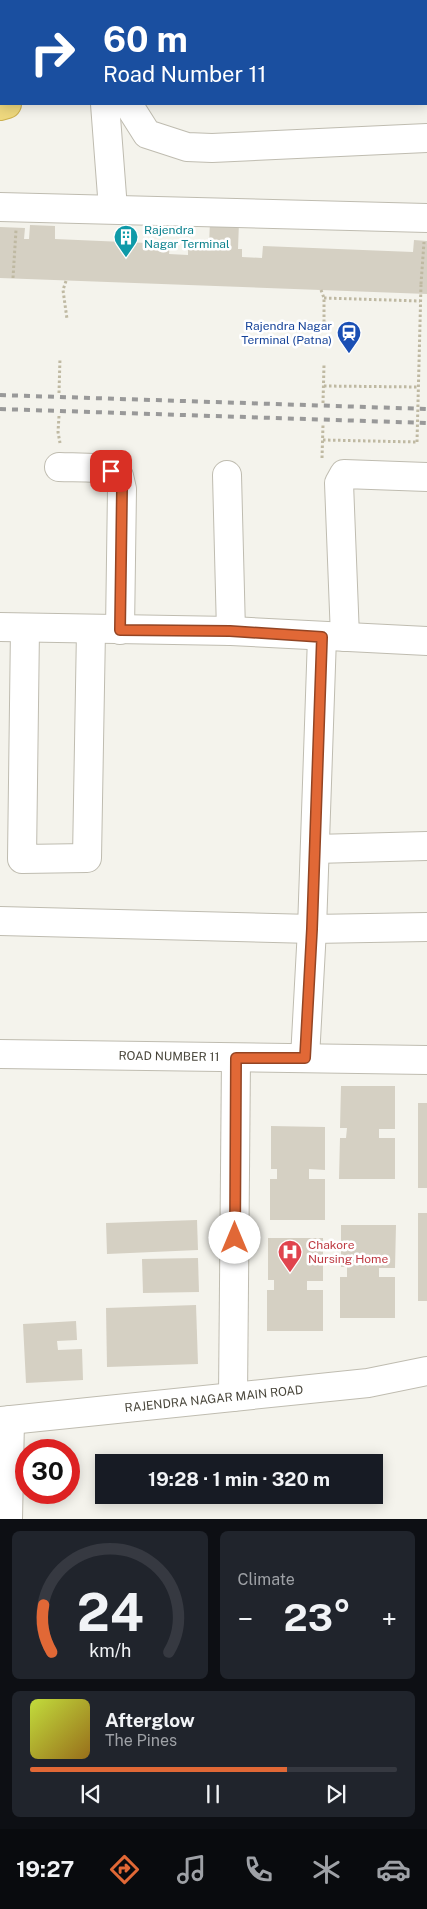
<!DOCTYPE html>
<meta charset="utf-8">
<style>
body{margin:0;font-family:"Public Sans",sans-serif;background:#20242c;color:#f1f3f6;height:100vh;display:flex;flex-direction:column;font-size:19px;white-space:nowrap}
*{box-sizing:border-box;margin:0}
p{font-size:16px;color:#9ea1a6}
.icon{flex:none;width:28px;height:28px;fill:none;stroke:currentColor;stroke-width:2;stroke-linecap:round;stroke-linejoin:round}
.map{position:relative;height:1519px;overflow:hidden}
.sheet{display:flex;flex-direction:column;gap:12px;padding:12px;background:#0d0f14;flex:1}
.sheet>*{flex:none}
.banner{position:absolute;left:0px;top:0px;width:428px;height:105px;box-shadow:0 2px 12px #0003;background:#1a4fa0;color:#fff;overflow:hidden}
.speed{position:absolute;left:15px;top:1439px;display:flex;gap:10px;font-size:25px;font-weight:700;text-align:center}
.speed>*{display:grid;place-content:center;width:65px;height:65px;border-radius:50%;background:#171b24;box-shadow:0 2px 12px #0003;line-height:1}
.speed .limit{border:8px solid #d22;background:#fff;color:#111}
.pin{position:absolute;display:grid;place-items:center;width:42px;height:42px;color:#fff;margin:-21px;border-radius:10px;box-shadow:0 2px 8px #0006}
.me{position:absolute;width:55px;margin:-28px;rotate:0deg;stroke-linejoin:round;filter:drop-shadow(0 0 4px #0008)}
.turn{display:flex;align-items:center;gap:18px;height:105px;padding:0 20px;font-size:22px}
.turn .icon{width:65px;height:65px;stroke-width:2.5}
.turn b{display:block;font-size:35px;line-height:42px}
.big{font-size:38px;font-weight:700;line-height:1.1}
.sheet .tile{flex:1;display:flex;flex-direction:column;justify-content:center;gap:8px;min-width:0;padding:0 18px;border-radius:8px;background:#20242c}
.sheet .dial{align-items:center;gap:0}
.dial svg{height:130px;overflow:visible;fill:none;stroke:#363941;stroke-width:7;stroke-linecap:round;text-anchor:middle}
.dial text{fill:#f1f3f6;stroke:none}
.song{display:flex;align-items:center;gap:15px}
.cover{width:60px;height:60px;border-radius:8px;background:linear-gradient(135deg,hsl(70 70% 55%),hsl(40 70% 35%))}
.played{height:5px;border-radius:2px;background:linear-gradient(90deg,#e16836 70%,#363941 70%)}
.keys{display:flex;justify-content:space-around;direction:ltr}
.heat{display:flex;justify-content:space-between;align-items:center;font-size:28px;direction:ltr}
.sheet .tiles{flex:1;display:grid;gap:12px;grid-template-columns:1fr 1fr}
.tile:last-child{grid-column:span 2}
.trip{position:absolute;left:95px;top:1454px;width:288px;height:50px;border-radius:0px;background:#171b24;box-shadow:0 2px 12px #0003;font-weight:700;line-height:50px;text-align:center}
.dock{display:flex;height:80px;justify-content:space-around;align-items:center;background:#090b0e;color:#9ea1a6}
.dock .icon{width:35px;height:35px}
.dock .on{color:#e16836}
.dock b{font-size:22px;color:#f1f3f6}
.map>svg:first-child{display:block}
.building{fill:#d5d0c3}
.lines{fill:none;stroke-linecap:round;stroke-linejoin:round}
.minor-casing{stroke:#bfbcb0;stroke-width:30}
.major-casing{stroke:#d7c877;stroke-width:30}
.highway-casing{stroke:#ccb04e;stroke-width:30}
.path{stroke:#bfb9a2;stroke-width:3;stroke-dasharray:2.5 2.5;stroke-linecap:butt}
.minor{stroke:#fff;stroke-width:28}
.major{stroke:#f3e8a6;stroke-width:28}
.highway{stroke:#eed87e;stroke-width:28}
.rail{stroke:#999;stroke-width:4;stroke-dasharray:6 6;stroke-linecap:butt}
.path-bridge{stroke:#bfb9a2;stroke-width:3;stroke-dasharray:2.5 2.5;stroke-linecap:butt}
.route-casing{stroke:#924423;stroke-width:12}
.route{stroke:#e16836;stroke-width:9}
.labels{text-anchor:middle;dominant-baseline:central;stroke-width:5;stroke-linejoin:round;paint-order:stroke}
.culture-label{font-size:12px;fill:#0d838f;stroke:#fff;text-anchor:start}
.transit-label{font-size:12px;fill:#164399;stroke:#fff;text-anchor:end}
.street-label{font-size:12px;fill:#48453a;stroke:#fff}
.health-label{font-size:12px;fill:#be3a42;stroke:#fff;text-anchor:start}
</style>
<div class="map">
<svg width="427" height="1519" viewBox="0 0 427 1519">
<rect width="100%" height="100%" fill="#f4f3ec"/>
<g class="building">
<path d="M 210,221 L 239,222 L 238,249 L 242,249 L 242,257 L 262,258 L 263,246 L 413,252 L 414,240 L 427,241 L 427,294 L 0,278 L 0,227 L 25,228 L 24,239 L 29,239 L 30,225 L 55,226 L 55,239 L 170,244 L 169,254 L 188,255 L 188,244 L 209,246 Z"/>
<path d="M 341,1086 L 395,1086 L 395,1129 L 379,1129 L 379,1138 L 395,1138 L 395,1179 L 339,1179 L 340,1138 L 346,1138 L 347,1128 L 340,1128 Z"/>
<rect x="418" y="1103" width="9" height="85"/>
<path d="M 271,1126 L 325,1127 L 325,1170 L 309,1169 L 309,1179 L 325,1179 L 325,1220 L 270,1220 L 270,1179 L 277,1179 L 277,1169 L 271,1169 Z"/>
<rect x="418" y="1213" width="9" height="88"/>
<path d="M 197,1220 L 198,1250 L 107,1254 L 106,1223 Z"/>
<path d="M 341,1225 L 396,1225 L 395,1268 L 379,1268 L 379,1277 L 395,1277 L 395,1318 L 340,1318 L 340,1277 L 347,1277 L 347,1267 L 341,1267 Z"/>
<path d="M 268,1238 L 323,1238 L 323,1281 L 307,1281 L 307,1290 L 323,1290 L 323,1331 L 267,1331 L 267,1290 L 274,1290 L 274,1280 L 268,1280 Z"/>
<path d="M 198,1258 L 199,1292 L 143,1293 L 142,1259 Z"/>
<path d="M 196,1305 L 198,1364 L 107,1367 L 106,1308 Z"/>
<path d="M 76,1321 L 77,1340 L 57,1341 L 58,1350 L 82,1349 L 83,1380 L 26,1383 L 23,1324 Z"/>
</g>
<g class="lines">
<defs>
<g id="minor">
<path d="M 203,1 L 203,0"/>
<path d="M 105,104 L 113,209"/>
<path d="M 128,104 L 147,134 L 187,147 L 212,148 L 427,138"/>
<path d="M 0,207 L 427,218"/>
<path d="M 59,467 C 79,468 102,465 119,476 L 122,489 L 120,630"/>
<path d="M 227,475 L 231,631"/>
<path d="M 0,627 L 231,631 L 427,641"/>
<path d="M 25,628 L 22,859 L 87,858 L 91,630"/>
<path d="M 345,637 L 339,483 L 344,474 L 427,477"/>
<path d="M 315,849 L 427,846"/>
<path d="M 0,921 L 312,929 L 427,927"/>
<path id="s1" d="M 0,1054 L 427,1060"/>
<path d="M 305,1058 L 312,929 L 322,637"/>
<path d="M 233,1397 L 236,1058"/>
<path id="s2" d="M 0,1421 L 368,1383 L 427,1371"/>
<path d="M 8,1519 L 10,1420"/>
</g>
<path id="major" d="M 0,88 L 1,87"/>
<g id="highway">
<path d="M 426,60 L 427,60"/>
<path d="M 0,63 L 1,63"/>
<path d="M 426,88 L 427,88"/>
<path d="M 0,106 L 7,104"/>
</g>
</defs>
<use href="#minor" class="minor-casing"/>
<use href="#major" class="major-casing"/>
<use href="#highway" class="highway-casing"/>
<g class="path">
<path d="M 13,278 L 16,230"/>
<path d="M 66,281 L 63,290 L 67,319"/>
<path d="M 421,284 L 424,242"/>
<path d="M 321,290 L 324,298 L 324,329"/>
<path d="M 324,298 L 420,301"/>
<path d="M 324,386 L 419,387"/>
<path d="M 59,393 L 60,358"/>
<path d="M 323,403 L 324,365"/>
<path d="M 59,416 L 58,432 L 60,443"/>
<path d="M 323,440 L 417,442"/>
<path d="M 322,458 L 323,425"/>
</g>
<use href="#minor" class="minor"/>
<use href="#major" class="major"/>
<use href="#highway" class="highway"/>
<g class="rail">
<path d="M 0,395 L 427,409"/>
<path d="M 0,409 L 427,423"/>
</g>
<path class="path-bridge" d="M 417,442 L 421,284"/>
</g>
<g class="lines">
<defs>
<path id="route" d="M 111,471 L 119,476 L 122,489 L 120,630 L 230,631 L 322,637 L 312,929 L 305,1058 L 236,1058 L 235,1238"/>
</defs>
<use href="#route" class="route-casing"/>
<use href="#route" class="route"/>
</g>
<defs>
<symbol id="building-pin" viewBox="-11 -11 22 30"><path d="M0 17L-7.5 6A9.5 9.5 0 1 1 7.5 6Z" fill="#0f9aa8" stroke="#fff"/><path d="M-4-6H4V6H1V3H-1V6H-4ZM-2.5-4.3h1.7v1.8h-1.7ZM.8-4.3h1.7v1.8H.8ZM-2.5-1h1.7V.8h-1.7ZM.8-1h1.7V.8H.8Z" fill="#fff"/></symbol>
<symbol id="station-pin" viewBox="-11 -11 22 30"><path d="M0 17L-7.5 6A9.5 9.5 0 1 1 7.5 6Z" fill="#1a4fb4" stroke="#fff"/><path d="M-3-6H3Q5-6 5-4V2Q5 4 3 4L4.5 6H3L1.5 4h-3L-3 6H-4.5L-3 4Q-5 4-5 2V-4Q-5-6-3-6ZM-3.5-4v3h7v-3ZM-3.5 1v1.5H-2V1ZM2 1v1.5H3.5V1Z" fill="#fff"/></symbol>
<symbol id="hospital-pin" viewBox="-11 -11 22 30"><path d="M0 17L-7.5 6A9.5 9.5 0 1 1 7.5 6Z" fill="#e0444e" stroke="#fff"/><path d="M-5-5h3v3.5h4V-5h3V5h-3V1.5h-4V5h-3Z" fill="#fff"/></symbol>
</defs>
<g fill-rule="evenodd">
<use href="#building-pin" x="112" y="223" width="28" height="38"/>
<use href="#station-pin" x="335" y="319" width="28" height="38"/>
<use href="#hospital-pin" x="276" y="1238" width="28" height="38"/>
</g>
<g class="labels">
<g class="culture-label">
<text x="144" y="230">Rajendra<tspan x="144" dy="14">Nagar Terminal</tspan></text>
</g>
<g class="transit-label">
<text x="332" y="326">Rajendra Nagar<tspan x="332" dy="14">Terminal (Patna)</tspan></text>
</g>
<g class="street-label">
<text stroke="none"><textPath href="#s1" startOffset="169">ROAD NUMBER 11</textPath></text>
<text stroke="none"><textPath href="#s2" startOffset="215">RAJENDRA NAGAR MAIN ROAD</textPath></text>
</g>
<g class="health-label">
<text x="308" y="1245">Chakore<tspan x="308" dy="14">Nursing Home</tspan></text>
</g>
</g>
</svg>
<div class="speed"><div class="limit">30</div></div>
<div class="pin" style="left:111px;top:471px;background:#d93025"><svg class="icon" aria-label="arrive" viewBox="0 0 24 24"><path d="M6 21V4h12l-3 4 3 4H6"/></svg></div>
<svg class="me" style="left:235px;top:1238px" viewBox="-20 -20 40 40"><circle r="19" fill="#fff"/><path d="M0-13L10 11 0 6-10 11z" fill="#e16836"/></svg>
<div class="trip">19:28 · 1 min · 320 m</div>
<div class="banner">
<div class="turn"><svg class="icon" aria-label="right" viewBox="0 0 24 24"><path d="M7 20v-9h11M14 6l5 5-5 5"/></svg><div><b>60 m</b>Road Number 11</div></div>
</div>
</div>
<section class="sheet">
<div class="tiles">
<div class="tile dial"><svg viewBox="0 0 100 80">
<path d="M14 69A42 42 0 1 1 86 69"/>
<path d="M14 69A42 42 0 0 1 9 40" stroke="#e16836"/>
<text x="50" y="56" font-size="32" font-weight="700">24</text>
<text x="50" y="72" font-size="11">km/h</text>
</svg></div>
<div class="tile"><p>Climate</p>
<div class="heat"><a>−</a><b class="big">23°</b><a>+</a></div>
</div>
<div class="tile">
<div class="song"><i class="cover"></i><div><b>Afterglow</b><p>The Pines</p></div></div>
<div class="played"></div>
<div class="keys"><svg class="icon" aria-label="previous" viewBox="0 0 24 24"><path d="M18 5L8 12l10 7zM5 5v14"/></svg><svg class="icon" aria-label="pause" viewBox="0 0 24 24"><path d="M8 5v14M16 5v14"/></svg><svg class="icon" aria-label="next" viewBox="0 0 24 24"><path d="M6 5l10 7-10 7zM19 5v14"/></svg></div>
</div>
</div>
</section>
<nav class="dock">
<b>19:27</b>
<svg class="icon on" aria-label="directions" viewBox="0 0 24 24"><path d="M12 3l9 9-9 9-9-9zM9 14v-3h6M13 9l2 2-2 2"/></svg>
<svg class="icon" aria-label="music" viewBox="0 0 24 24"><path d="M9 18V5l10-2v13"/><circle cx="6" cy="18" r="3"/><circle cx="16" cy="16" r="3"/></svg>
<svg class="icon" aria-label="phone" viewBox="0 0 24 24"><path d="M5 4h4l2 5-3 2q2 4 5 5l2-3 5 2v4C11 20 4 13 5 4z"/></svg>
<svg class="icon" aria-label="climate" viewBox="0 0 24 24"><path d="M12 3v18M4 7l16 10M4 17L20 7"/></svg>
<svg class="icon" aria-label="car" viewBox="0 0 24 24"><path d="M5 17H2v-5l4-1 3-4h7l3 4 3 1v5h-3M9 17h6M6 11h13"/><circle cx="7" cy="17" r="2"/><circle cx="17" cy="17" r="2"/></svg>
</nav>
